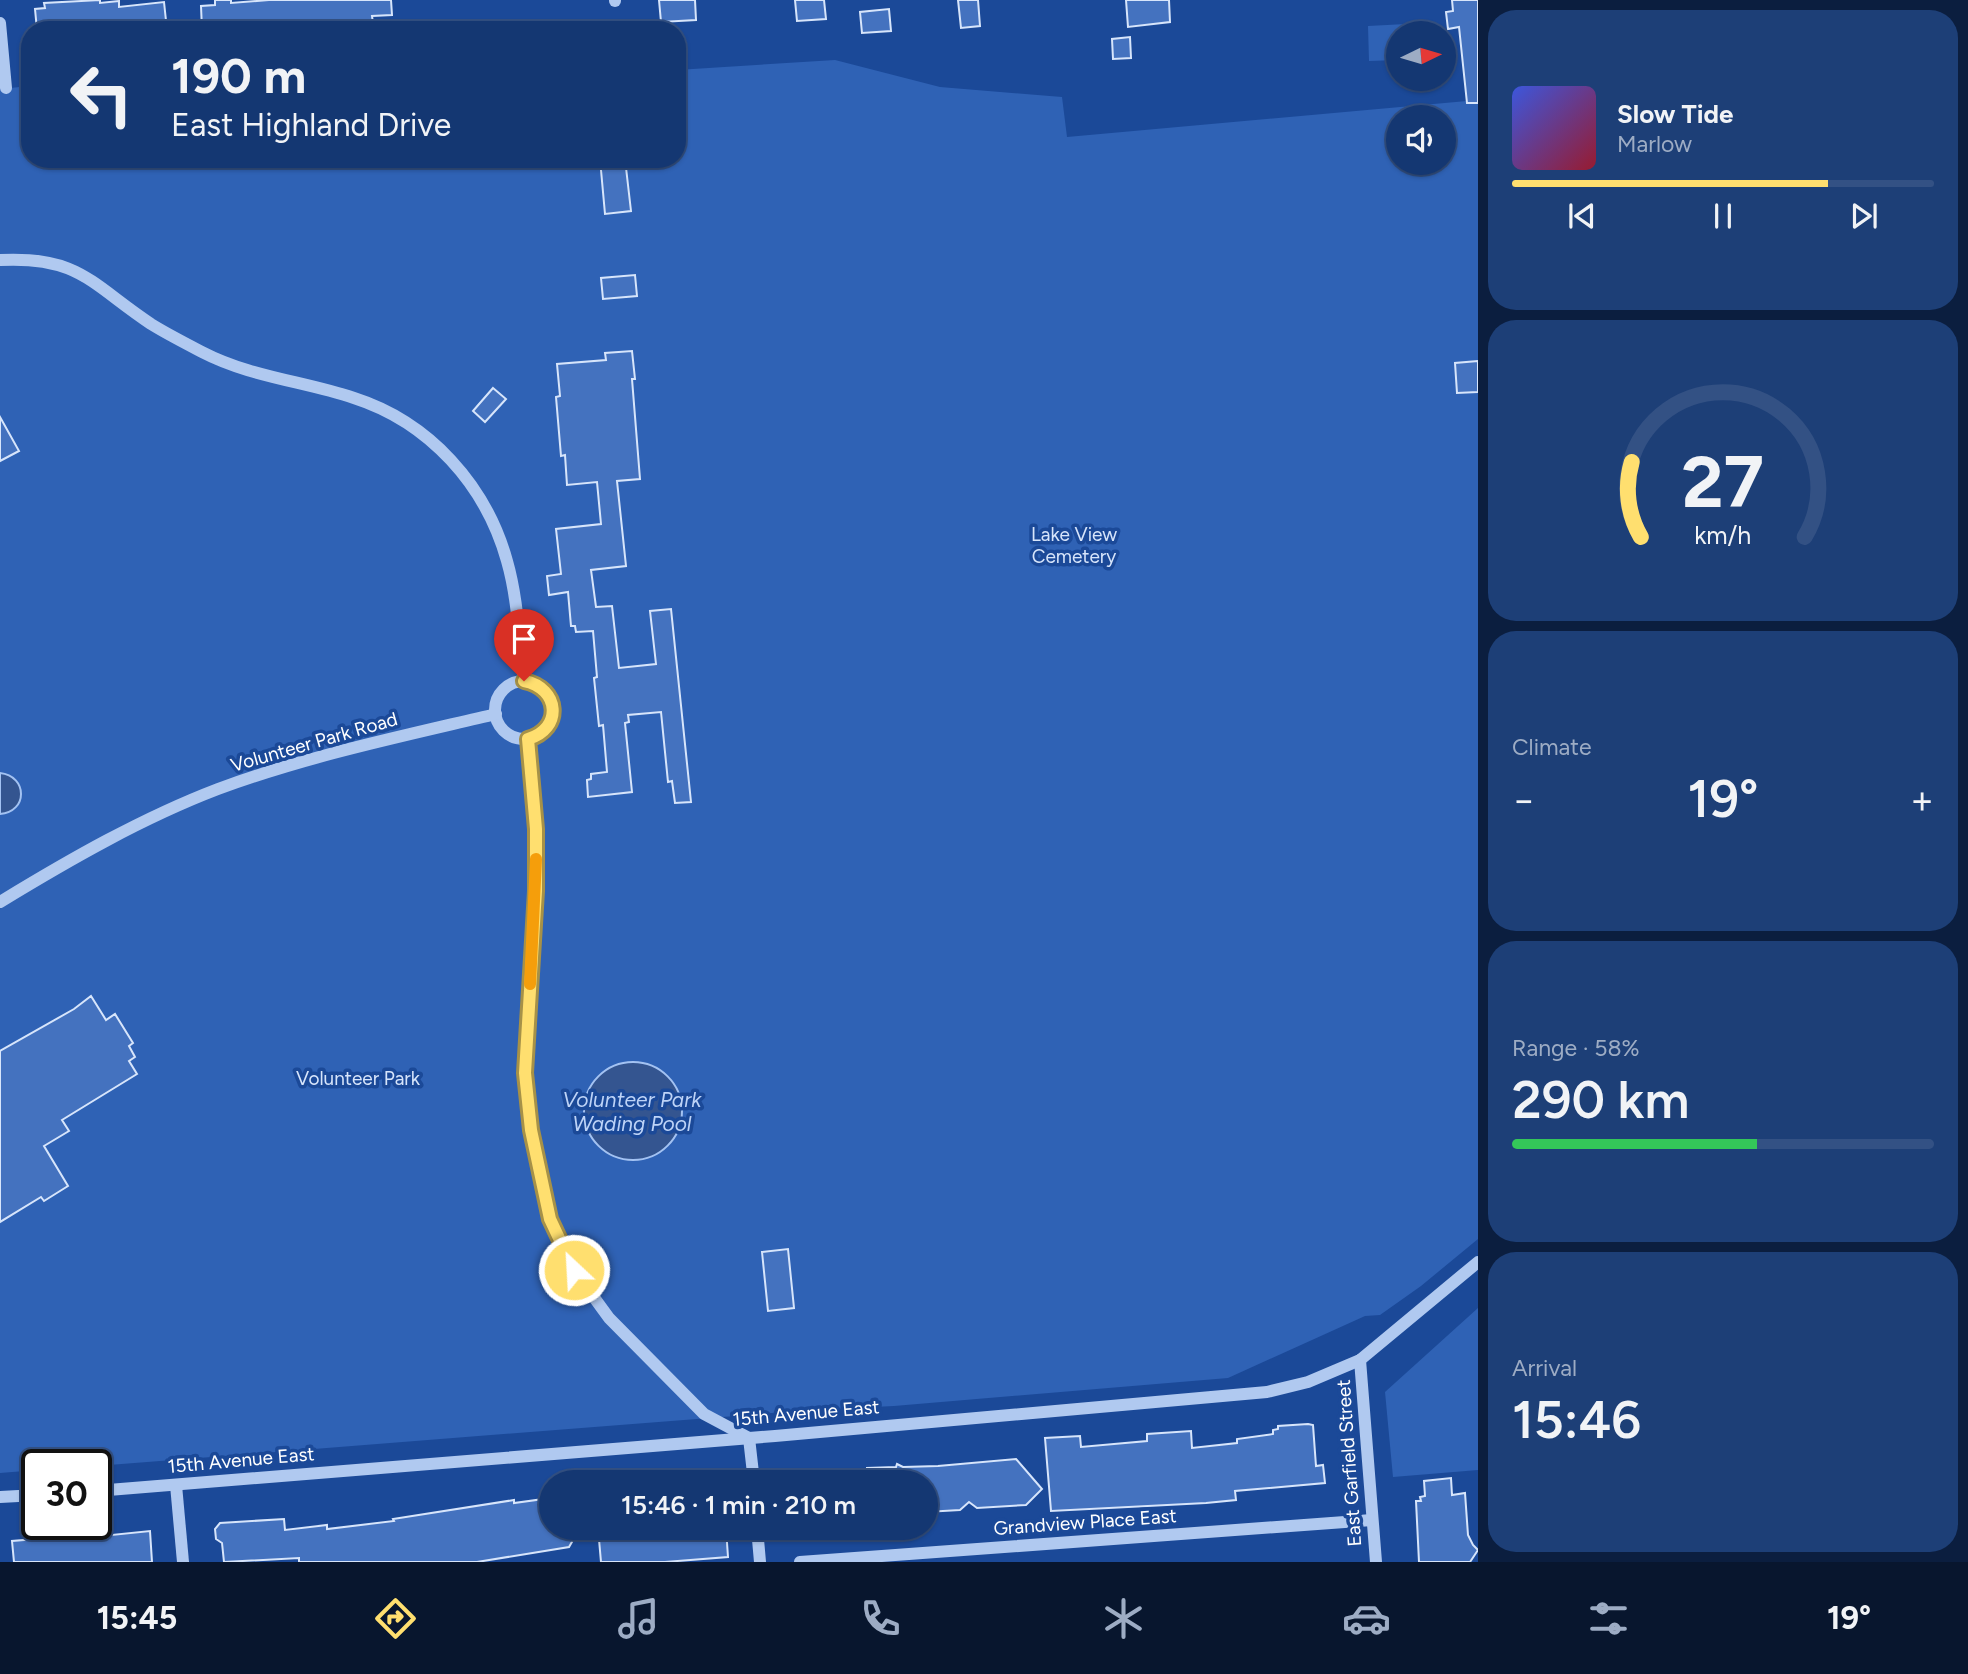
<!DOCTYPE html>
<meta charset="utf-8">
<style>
body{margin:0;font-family:Figtree,sans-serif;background:#1d3f77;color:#f1f3f6;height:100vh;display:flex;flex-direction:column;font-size:26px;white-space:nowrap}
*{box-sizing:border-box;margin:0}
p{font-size:23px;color:#9dacc4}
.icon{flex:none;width:38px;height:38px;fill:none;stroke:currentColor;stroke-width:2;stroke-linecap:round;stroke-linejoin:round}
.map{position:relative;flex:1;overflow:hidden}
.details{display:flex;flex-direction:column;gap:10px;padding:10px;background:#0b1e3f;width:490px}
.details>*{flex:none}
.banner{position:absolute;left:21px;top:21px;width:665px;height:147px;border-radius:28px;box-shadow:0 2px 5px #0004,0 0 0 2px #335184;background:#143772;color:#f1f3f6;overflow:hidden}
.needle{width:46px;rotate:85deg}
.buttons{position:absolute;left:1386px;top:21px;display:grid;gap:14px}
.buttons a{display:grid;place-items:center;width:70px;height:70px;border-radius:50%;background:#143772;box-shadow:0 2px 5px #0004,0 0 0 2px #335184;font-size:35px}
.speed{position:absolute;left:21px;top:1449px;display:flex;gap:14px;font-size:35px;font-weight:700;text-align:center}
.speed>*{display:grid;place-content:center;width:91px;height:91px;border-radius:50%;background:#143772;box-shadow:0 2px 5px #0004,0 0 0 2px #335184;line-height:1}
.speed .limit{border:4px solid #111;border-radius:10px;background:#fff;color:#111}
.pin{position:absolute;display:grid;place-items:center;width:60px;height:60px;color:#fff;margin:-72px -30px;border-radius:50% 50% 50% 0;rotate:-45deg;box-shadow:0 0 7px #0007}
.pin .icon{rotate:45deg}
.me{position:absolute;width:77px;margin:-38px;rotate:335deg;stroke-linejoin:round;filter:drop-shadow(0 0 5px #0008)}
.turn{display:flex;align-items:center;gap:24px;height:147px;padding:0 35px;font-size:32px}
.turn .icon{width:91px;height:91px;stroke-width:2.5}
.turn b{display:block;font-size:49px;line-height:60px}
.big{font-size:52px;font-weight:600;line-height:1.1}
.details .card{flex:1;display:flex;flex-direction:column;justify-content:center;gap:10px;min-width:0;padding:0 24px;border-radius:28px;background:#1d3f77}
.details .dial{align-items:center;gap:0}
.dial svg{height:182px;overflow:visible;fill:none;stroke:#335184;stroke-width:7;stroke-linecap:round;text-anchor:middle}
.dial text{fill:#f1f3f6;stroke:none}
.song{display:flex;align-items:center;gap:21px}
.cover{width:84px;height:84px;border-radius:10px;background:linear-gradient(135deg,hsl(230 70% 55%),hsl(350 70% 35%))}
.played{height:7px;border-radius:4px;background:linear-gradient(90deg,#ffdf6f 75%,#335184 75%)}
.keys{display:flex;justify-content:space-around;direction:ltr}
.heat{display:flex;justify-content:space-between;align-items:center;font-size:38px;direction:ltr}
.charge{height:10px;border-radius:5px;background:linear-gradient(90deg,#34c759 58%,#335184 0)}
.trip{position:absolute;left:539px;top:1470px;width:399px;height:70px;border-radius:35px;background:#143772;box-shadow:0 2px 5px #0004,0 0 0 2px #335184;font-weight:600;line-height:70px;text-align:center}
.menu{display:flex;height:112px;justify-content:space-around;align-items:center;background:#08162e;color:#9dacc4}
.menu .icon{width:49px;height:49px}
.menu .on{color:#ffdf6f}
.menu b{font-size:32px;color:#f1f3f6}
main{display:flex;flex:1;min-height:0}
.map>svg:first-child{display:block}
.green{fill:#2f62b5;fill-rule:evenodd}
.water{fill:#345590;stroke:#a3c2f2;stroke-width:2}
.building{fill:#4472bf;stroke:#d7e5fb;stroke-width:2}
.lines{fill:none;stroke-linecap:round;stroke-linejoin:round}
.minor{stroke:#b0c9f0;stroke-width:12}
.route-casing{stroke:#a69148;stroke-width:18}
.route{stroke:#ffdf6f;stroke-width:12}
.slow{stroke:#f59e0b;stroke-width:12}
.labels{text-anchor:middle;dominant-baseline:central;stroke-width:7;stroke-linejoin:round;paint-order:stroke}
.park-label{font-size:19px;fill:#d7e5fb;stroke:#1b4998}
.street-label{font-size:19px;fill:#fff;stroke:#1b4998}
.water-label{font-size:21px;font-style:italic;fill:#bdd3f7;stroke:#1b4998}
</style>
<main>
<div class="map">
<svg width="1478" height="1562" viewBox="0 0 1478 1562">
<rect width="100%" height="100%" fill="#1b4998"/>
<g class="green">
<path d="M 1406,24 L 1406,33 L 1398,33 L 1398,60 L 1369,61 L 1368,26 Z"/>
<path d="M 835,60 L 940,87 L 1062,97 L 1067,137 L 1478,100 L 1478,1239 L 1421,1286 L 1380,1315 L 1365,1316 L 1228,1378 L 894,1406 L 811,1410 L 96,1466 L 37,1465 L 37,1470 L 0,1473 L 0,89 L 30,86 L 30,159 L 677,159 L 677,70 ZM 1398,117 L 1444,117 L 1444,163 L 1398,163 Z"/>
<path d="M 1478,1308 L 1478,1470 L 1393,1477 L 1385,1392 Z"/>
</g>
<g class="water">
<path d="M 0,773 C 28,776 28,812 0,814 Z"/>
<circle cx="633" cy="1111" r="49"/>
</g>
<g class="building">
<path d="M 100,0 L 100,3 L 119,1 L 119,7 L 164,2 L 167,30 L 37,30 L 35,9 L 45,8 L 44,3 Z"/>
<path d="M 215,0 L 231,0 L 231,3 L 269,0 L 391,0 L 392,15 L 372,16 L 373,23 L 355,25 L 293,30 L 202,30 L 201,6 L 215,5 Z"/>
<path d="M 659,0 L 695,0 L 696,20 L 661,22 Z"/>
<path d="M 795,0 L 824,0 L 826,19 L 797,21 Z"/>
<path d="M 958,0 L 978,0 L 980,26 L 961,28 Z"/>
<path d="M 1126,0 L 1169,0 L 1170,22 L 1128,27 Z"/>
<path d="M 1452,0 L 1478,0 L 1478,103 L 1467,103 L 1459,27 L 1448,29 L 1446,12 L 1453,11 Z"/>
<path d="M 889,9 L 891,31 L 862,33 L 860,12 Z"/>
<path d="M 1130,37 L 1131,58 L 1113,59 L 1112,39 Z"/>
<path d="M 600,159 L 625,159 L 631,211 L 605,214 Z"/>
<path d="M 635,275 L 637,296 L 603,299 L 601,278 Z"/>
<path d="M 632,351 L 635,379 L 632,379 L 640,479 L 617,481 L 626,566 L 591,570 L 596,607 L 612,606 L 619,668 L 656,664 L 650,611 L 671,609 L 691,802 L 675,803 L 672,781 L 668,782 L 661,712 L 628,715 L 629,722 L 625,723 L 632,792 L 588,797 L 587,780 L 591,779 L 591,774 L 607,772 L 603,725 L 599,726 L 594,678 L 597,677 L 593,631 L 576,632 L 575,626 L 571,626 L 568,592 L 549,595 L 547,576 L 561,574 L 556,529 L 601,524 L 597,482 L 567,485 L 565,455 L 561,456 L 556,397 L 560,396 L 557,364 L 606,360 L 605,353 Z"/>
<path d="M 1478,361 L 1478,392 L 1457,393 L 1455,363 Z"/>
<path d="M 493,388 L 506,399 L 485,422 L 473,411 Z"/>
<path d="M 0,417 L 19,451 L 0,461 Z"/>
<path d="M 91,996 L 106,1020 L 115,1014 L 133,1043 L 129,1046 L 135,1057 L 129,1061 L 137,1074 L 62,1120 L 69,1131 L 44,1146 L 68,1186 L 44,1201 L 41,1197 L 0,1222 L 0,1051 L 74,1009 Z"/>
<path d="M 788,1249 L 794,1308 L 768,1311 L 762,1252 Z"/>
<path d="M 1308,1424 L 1313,1425 L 1316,1466 L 1323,1465 L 1325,1483 L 1235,1491 L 1236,1500 L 1206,1503 L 1051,1511 L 1045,1438 L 1080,1436 L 1081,1447 L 1147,1441 L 1147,1434 L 1191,1431 L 1192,1448 L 1237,1443 L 1237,1439 L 1273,1434 L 1273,1430 L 1278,1429 L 1278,1426 Z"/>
<path d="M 1016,1459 L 1042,1489 L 1026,1505 L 977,1508 L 969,1502 L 960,1510 L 926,1512 L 926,1482 L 867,1482 L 867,1468 L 896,1467 L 897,1464 L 903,1467 L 938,1466 Z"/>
<path d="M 1451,1478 L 1452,1495 L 1465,1493 L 1468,1535 L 1473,1545 L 1478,1550 L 1470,1562 L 1419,1562 L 1416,1501 L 1421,1501 L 1420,1497 L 1425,1496 L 1424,1481 Z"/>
<path d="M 551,1498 L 551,1528 L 580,1528 L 569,1547 L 477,1562 L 299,1562 L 299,1558 L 224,1562 L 222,1543 L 216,1539 L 215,1529 L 220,1523 L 284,1519 L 285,1530 L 327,1525 L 327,1529 L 394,1521 L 393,1519 L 514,1500 L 514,1503 Z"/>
<path d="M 598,1528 L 726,1528 L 728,1557 L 665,1562 L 601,1562 Z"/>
<path d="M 150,1531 L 152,1562 L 14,1562 L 12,1541 L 73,1536 L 73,1539 Z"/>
</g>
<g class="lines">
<g class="minor">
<path d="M 615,0 L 615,1"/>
<path d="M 0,23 L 6,88"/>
<path d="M 0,260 C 79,256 91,284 151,324 C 167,334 185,343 202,352 C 250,377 303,381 354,398 C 429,422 486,485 507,561 C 518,599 519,641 524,681"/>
<circle cx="524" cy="710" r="29"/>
<path d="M 528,739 L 535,829 L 536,891 L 525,1073 L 531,1130 L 550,1219 L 574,1270 L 609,1318 L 704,1414 L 749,1438"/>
<path d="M 0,902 C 69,860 142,818 218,789 C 307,756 403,736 496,714"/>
<path d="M 1360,1360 L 1376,1562"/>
<path d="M 749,1438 L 754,1482"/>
<path d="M 176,1485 L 183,1562"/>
<path d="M 96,1491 L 775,1436 L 1267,1392 L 1308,1382 L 1360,1360 L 1478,1262"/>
<path d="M 0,1497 L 37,1495"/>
<path d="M 757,1528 L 760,1562"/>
<path d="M 800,1562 L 1372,1520"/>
</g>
</g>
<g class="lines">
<defs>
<path id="route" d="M 524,681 C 560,688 563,729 528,739 L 536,829 L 536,891 L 525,1073 L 531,1130 L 550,1219 L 574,1270"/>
</defs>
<use href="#route" class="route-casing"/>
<use href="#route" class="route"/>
<path class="slow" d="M 530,984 L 536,859"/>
</g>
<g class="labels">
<g class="park-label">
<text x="1074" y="534">Lake View<tspan x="1074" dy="22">Cemetery</tspan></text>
<text x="358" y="1078">Volunteer Park</text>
</g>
<g class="street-label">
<text transform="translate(314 742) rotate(-16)">Volunteer Park Road</text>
<text transform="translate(806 1413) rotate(-5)">15th Avenue East</text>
<text transform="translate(241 1460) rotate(-5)">15th Avenue East</text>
<text transform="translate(1349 1463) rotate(-94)">East Garfield Street</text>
<text transform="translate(1085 1522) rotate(-4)">Grandview Place East</text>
</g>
<g class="water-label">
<text x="632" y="1099">Volunteer Park<tspan x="632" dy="24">Wading Pool</tspan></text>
</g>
</g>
</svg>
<div class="buttons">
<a><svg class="needle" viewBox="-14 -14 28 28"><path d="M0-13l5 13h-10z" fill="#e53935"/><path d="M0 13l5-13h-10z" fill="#9dacc4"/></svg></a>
<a><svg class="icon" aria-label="sound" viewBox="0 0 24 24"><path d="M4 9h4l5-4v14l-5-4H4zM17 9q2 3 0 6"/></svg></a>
</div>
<div class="speed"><div class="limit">30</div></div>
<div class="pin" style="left:524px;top:681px;background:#d93025"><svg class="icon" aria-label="arrive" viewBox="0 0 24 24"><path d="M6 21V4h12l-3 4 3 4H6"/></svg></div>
<svg class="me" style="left:574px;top:1270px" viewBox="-20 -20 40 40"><circle r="17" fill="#ffdf6f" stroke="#fff" stroke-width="3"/><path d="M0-11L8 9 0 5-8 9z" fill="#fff"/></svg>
<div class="trip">15:46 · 1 min · 210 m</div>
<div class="banner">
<div class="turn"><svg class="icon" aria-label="left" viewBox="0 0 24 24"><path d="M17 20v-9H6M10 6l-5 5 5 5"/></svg><div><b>190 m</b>East Highland Drive</div></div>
</div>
</div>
<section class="details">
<div class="card">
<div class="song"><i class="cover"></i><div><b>Slow Tide</b><p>Marlow</p></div></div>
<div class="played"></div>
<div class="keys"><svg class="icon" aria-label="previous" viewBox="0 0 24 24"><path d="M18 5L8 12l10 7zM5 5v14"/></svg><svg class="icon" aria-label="pause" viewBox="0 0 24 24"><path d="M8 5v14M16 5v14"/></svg><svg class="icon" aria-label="next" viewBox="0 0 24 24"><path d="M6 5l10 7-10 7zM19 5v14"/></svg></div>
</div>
<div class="card dial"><svg viewBox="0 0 100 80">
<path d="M14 69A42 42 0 1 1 86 69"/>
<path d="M14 69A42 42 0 0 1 10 36" stroke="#ffdf6f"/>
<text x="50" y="56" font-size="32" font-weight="700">27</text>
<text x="50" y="72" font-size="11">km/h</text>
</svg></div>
<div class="card"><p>Climate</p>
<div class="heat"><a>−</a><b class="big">19°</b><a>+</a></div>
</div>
<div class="card"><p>Range · 58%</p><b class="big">290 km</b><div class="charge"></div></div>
<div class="card"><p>Arrival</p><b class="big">15:46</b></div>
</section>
</main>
<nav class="menu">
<b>15:45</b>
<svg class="icon on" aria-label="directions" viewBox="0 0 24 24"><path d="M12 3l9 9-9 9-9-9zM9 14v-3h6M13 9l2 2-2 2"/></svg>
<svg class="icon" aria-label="music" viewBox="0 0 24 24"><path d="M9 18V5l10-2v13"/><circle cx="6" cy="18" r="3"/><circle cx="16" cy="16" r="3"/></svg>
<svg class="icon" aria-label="phone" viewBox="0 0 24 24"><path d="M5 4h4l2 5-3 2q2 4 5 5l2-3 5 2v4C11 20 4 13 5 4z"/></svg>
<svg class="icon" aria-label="climate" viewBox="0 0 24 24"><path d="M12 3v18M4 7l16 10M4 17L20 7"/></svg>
<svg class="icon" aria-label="car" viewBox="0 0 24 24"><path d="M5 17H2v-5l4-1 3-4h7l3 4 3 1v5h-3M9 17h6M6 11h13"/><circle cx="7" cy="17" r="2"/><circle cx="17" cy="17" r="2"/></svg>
<svg class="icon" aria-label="filters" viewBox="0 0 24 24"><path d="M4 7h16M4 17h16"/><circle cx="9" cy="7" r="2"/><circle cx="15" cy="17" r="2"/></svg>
<b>19°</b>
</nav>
